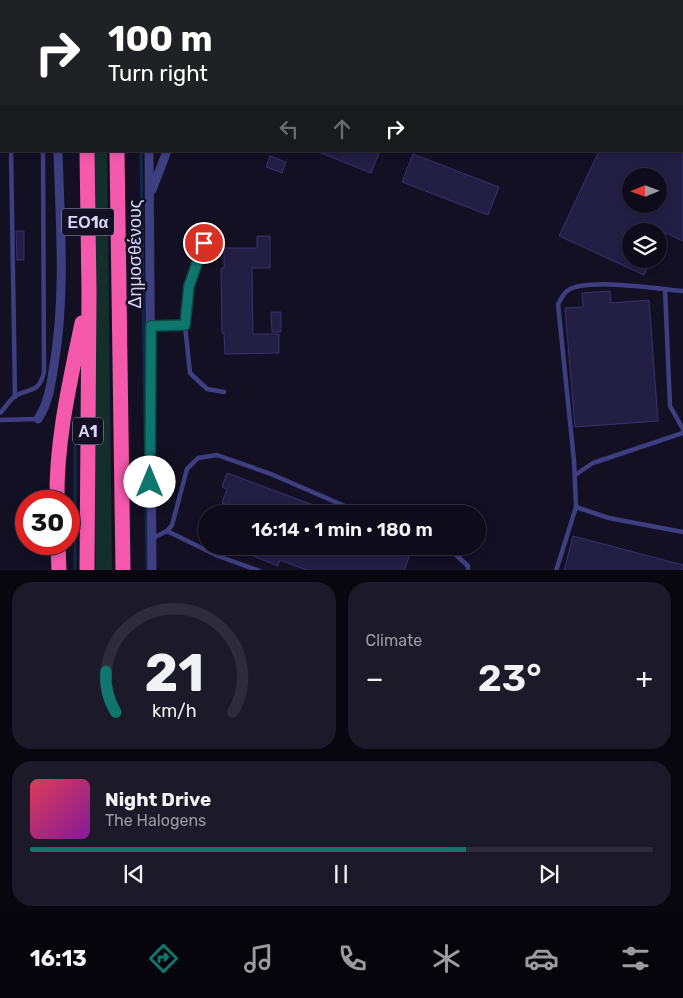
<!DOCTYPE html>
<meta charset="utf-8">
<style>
body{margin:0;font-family:Rubik,sans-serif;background:#1c1a28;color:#f1f3f6;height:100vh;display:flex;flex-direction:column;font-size:19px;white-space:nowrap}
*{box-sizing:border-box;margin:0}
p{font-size:16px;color:#9b9ba3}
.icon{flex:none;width:28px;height:28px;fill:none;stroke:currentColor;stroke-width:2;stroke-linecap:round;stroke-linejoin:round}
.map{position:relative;height:570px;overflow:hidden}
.side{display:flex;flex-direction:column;gap:12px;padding:12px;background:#08070f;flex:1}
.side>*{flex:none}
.banner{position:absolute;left:0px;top:0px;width:684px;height:152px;box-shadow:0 2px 8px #0003,0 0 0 1px #2e2c3a;background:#202124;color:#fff;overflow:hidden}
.needle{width:32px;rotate:269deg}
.fabs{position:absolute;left:622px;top:168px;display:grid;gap:10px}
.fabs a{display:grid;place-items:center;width:45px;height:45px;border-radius:50%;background:#0e0c1b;box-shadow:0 2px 8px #0003,0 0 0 1px #2e2c3a;font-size:25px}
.speed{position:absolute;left:15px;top:490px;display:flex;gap:10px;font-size:25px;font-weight:700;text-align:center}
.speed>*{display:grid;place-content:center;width:65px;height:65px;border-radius:50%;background:#0e0c1b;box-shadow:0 2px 8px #0003,0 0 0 1px #2e2c3a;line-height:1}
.speed .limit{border:8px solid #d22;background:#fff;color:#111}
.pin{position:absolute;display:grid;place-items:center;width:42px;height:42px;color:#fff;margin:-21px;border:2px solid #fff;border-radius:50%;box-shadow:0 1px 5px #0007}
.me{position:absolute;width:55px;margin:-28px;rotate:0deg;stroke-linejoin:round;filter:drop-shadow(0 0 4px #0008)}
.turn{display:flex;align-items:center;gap:18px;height:105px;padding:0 25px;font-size:22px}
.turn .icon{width:65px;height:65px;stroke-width:2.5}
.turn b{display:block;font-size:35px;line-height:42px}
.lanes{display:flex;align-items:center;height:48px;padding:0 25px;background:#0003;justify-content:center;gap:25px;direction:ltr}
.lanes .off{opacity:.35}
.big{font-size:38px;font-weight:600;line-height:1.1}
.side .card{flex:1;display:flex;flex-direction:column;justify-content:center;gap:8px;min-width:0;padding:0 18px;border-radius:20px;background:#1c1a28}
.side .dial{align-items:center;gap:0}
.dial svg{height:130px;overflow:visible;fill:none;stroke:#2e2c3a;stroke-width:7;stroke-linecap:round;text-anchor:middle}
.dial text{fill:#f1f3f6;stroke:none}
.song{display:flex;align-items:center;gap:15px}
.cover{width:60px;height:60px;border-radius:8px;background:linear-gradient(135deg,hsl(350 70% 55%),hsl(290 70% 35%))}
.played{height:5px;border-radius:2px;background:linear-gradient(90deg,#0f766e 70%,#2e2c3a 70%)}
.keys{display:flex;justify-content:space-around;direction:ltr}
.heat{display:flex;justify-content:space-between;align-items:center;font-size:28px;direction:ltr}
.side .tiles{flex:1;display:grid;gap:12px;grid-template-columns:1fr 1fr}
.card:last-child{grid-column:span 2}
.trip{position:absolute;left:198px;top:505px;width:288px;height:50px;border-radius:25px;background:#0e0c1b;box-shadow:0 2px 8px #0003,0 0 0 1px #2e2c3a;font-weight:600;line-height:50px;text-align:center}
.menu{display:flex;height:80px;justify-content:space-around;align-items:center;background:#06050b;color:#9b9ba3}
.menu .icon{width:35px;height:35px}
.menu .current{color:#0f766e}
.menu b{font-size:22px;color:#f1f3f6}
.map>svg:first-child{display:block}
.green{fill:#142e2c}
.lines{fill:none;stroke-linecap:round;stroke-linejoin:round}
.stream{stroke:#112947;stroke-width:3}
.building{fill:#231e44;stroke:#3a316f;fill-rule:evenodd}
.lane{stroke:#3e3f80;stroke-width:4.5}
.street{stroke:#3e3f80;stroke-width:9}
.highway{stroke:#f459ac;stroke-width:15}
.route-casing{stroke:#0a4d48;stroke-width:12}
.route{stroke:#0f766e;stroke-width:9}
.labels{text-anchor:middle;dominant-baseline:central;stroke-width:5;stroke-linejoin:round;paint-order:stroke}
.shield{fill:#131024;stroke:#9e9bbb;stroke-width:1}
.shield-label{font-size:16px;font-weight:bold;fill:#d9d6fc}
.street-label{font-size:18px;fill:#d9d6fc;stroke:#131024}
</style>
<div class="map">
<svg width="683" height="571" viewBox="0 0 683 571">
<rect width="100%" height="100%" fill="#131024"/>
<path class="green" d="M 91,151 L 107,151 L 112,571 L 96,570 Z"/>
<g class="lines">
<g class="stream">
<path d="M 638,0 L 640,1"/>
<path d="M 141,1 L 141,0"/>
<path d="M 643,1 L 648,0"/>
<path d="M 141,151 L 147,571"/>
<path d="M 75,436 L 75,571"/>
</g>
</g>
<g class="building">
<path d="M 316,151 L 380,151 L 371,173 Z"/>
<path d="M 599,151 L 683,151 L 683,241 L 661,231 L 631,231 L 631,259 L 651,259 L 644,275 L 559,236 ZM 631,176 L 659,176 L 659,204 L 631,204 Z"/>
<path d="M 413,154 L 499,187 L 488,215 L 402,182 Z"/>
<path d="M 270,156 L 286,162 L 282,173 L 266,167 Z"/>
<path d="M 16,231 L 24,231 L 24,260 L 17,260 Z"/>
<path d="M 257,236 L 270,236 L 270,268 L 252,268 L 253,334 L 279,334 L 279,353 L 225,354 L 224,333 L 222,333 L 221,268 L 224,268 L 224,248 L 257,248 Z"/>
<path d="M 610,291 L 611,303 L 649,300 L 658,421 L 575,427 L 565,308 L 583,307 L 582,293 Z"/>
<path d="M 271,312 L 281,312 L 281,332 L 272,332 Z"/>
<path d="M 227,473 L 335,513 L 335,514 L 226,514 L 229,506 L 222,503 L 227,489 L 222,487 Z"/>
<path d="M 573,536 L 683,565 L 683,571 L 564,571 Z"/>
<path d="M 228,546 L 413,546 L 404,571 L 309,571 L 280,560 L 278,566 Z"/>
</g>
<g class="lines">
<g class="lane">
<path d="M 1,0 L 1,1"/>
<path d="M 34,0 L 34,1"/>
<path d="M 0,95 L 1,95"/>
<path d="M 11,151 L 15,397"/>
<path d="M 204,243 L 189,286 L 185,325 L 190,373 L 207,389 L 224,392"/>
<path d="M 665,289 L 670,406 L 683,429"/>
<path d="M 151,326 L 185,325"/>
<path d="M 0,413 C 5,408 9,401 14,397 C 28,387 39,395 44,372 L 43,151"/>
<path d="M 0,420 L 38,419"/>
<path d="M 575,475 L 593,463 L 683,433"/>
<path d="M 576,507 L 609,518 L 683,532"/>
<path d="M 167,531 L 218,556 L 260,571"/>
<path d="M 151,539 L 167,531 L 172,525 L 187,469 L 198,458 L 217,455 L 271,474 L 363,514"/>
<path d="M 439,546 L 454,553 L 468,566 L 468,571"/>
<path d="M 556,571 L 576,507 L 574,461 L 558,304 C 560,301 563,294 567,291 C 585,277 659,289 683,291"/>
</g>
<g class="street">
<path d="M 62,1 L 62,0"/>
<path d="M 149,1 L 149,0"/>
<path d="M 226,1 L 227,0"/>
<path d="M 149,151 L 152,571"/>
<path d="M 152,190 L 167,151"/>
<path d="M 38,419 C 49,402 51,384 54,365 C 66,294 60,222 58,151"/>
</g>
<g class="highway">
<path d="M 85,1 L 85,0"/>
<path d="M 118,1 L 118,0"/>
<path d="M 87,151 L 89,292 L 87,571"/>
<path d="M 117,151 L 123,571"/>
<path d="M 57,501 C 56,440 70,382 82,323"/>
<path d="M 58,544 L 59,571"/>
</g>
</g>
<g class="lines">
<defs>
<path id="route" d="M 150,482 L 151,326 L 185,325 L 189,286 L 204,243"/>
</defs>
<use href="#route" class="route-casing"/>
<use href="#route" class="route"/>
</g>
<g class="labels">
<g class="shield">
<rect x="62" y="208.5" width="52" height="27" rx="4"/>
<rect x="73" y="417.5" width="30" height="27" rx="4"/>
</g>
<g class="shield-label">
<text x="88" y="222">ΕΟ1α</text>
<text x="88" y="431">Α1</text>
</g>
<g class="street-label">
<text transform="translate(135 254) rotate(-90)">Δημοσθένους</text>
</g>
</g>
</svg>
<div class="fabs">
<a><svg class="needle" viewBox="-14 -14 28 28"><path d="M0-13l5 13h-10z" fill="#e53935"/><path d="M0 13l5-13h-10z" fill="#9b9ba3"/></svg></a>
<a><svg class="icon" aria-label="layers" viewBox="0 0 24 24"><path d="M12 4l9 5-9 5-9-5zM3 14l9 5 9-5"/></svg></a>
</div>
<div class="speed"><div class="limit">30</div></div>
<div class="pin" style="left:204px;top:243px;background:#d93025"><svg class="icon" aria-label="arrive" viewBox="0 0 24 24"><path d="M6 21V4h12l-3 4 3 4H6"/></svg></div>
<svg class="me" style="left:150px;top:482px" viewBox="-20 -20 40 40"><circle r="19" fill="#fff"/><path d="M0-13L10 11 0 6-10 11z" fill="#0f766e"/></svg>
<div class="trip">16:14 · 1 min · 180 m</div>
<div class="banner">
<div class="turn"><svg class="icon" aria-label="right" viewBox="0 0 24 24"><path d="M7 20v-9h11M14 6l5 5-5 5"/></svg><div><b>100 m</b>Turn right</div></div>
<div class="lanes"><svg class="icon off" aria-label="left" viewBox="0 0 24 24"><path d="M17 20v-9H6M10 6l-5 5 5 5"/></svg><svg class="icon off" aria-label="ahead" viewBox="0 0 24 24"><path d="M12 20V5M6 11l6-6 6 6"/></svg><svg class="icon" aria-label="right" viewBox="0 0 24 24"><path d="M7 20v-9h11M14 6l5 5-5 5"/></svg></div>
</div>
</div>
<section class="side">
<div class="tiles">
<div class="card dial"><svg viewBox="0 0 100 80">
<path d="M14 69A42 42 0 1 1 86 69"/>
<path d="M14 69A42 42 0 0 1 8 44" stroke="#0f766e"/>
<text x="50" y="56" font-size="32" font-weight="700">21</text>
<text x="50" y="72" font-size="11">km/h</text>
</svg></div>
<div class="card"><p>Climate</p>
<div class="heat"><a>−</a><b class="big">23°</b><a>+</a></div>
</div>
<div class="card">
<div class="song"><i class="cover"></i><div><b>Night Drive</b><p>The Halogens</p></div></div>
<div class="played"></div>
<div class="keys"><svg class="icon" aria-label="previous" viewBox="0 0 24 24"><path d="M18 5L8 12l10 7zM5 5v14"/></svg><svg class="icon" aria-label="pause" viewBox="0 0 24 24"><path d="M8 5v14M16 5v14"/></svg><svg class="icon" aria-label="next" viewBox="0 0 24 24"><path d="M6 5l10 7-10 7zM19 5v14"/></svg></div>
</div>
</div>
</section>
<nav class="menu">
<b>16:13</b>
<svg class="icon current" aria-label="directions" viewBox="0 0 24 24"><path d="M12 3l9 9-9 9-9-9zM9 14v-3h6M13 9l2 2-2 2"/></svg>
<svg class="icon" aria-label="music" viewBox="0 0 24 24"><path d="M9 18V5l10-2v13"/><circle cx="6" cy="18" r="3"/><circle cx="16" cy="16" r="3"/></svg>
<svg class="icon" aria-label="phone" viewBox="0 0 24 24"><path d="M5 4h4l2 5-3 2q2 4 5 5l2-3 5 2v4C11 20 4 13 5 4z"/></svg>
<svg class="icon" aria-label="climate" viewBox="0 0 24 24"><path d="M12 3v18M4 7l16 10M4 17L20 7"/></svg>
<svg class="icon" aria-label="car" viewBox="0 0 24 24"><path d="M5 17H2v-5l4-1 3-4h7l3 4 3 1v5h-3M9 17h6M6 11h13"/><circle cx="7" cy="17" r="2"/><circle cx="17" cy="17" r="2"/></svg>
<svg class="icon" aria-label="filters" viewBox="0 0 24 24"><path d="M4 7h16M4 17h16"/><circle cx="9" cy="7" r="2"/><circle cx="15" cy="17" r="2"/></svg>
</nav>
